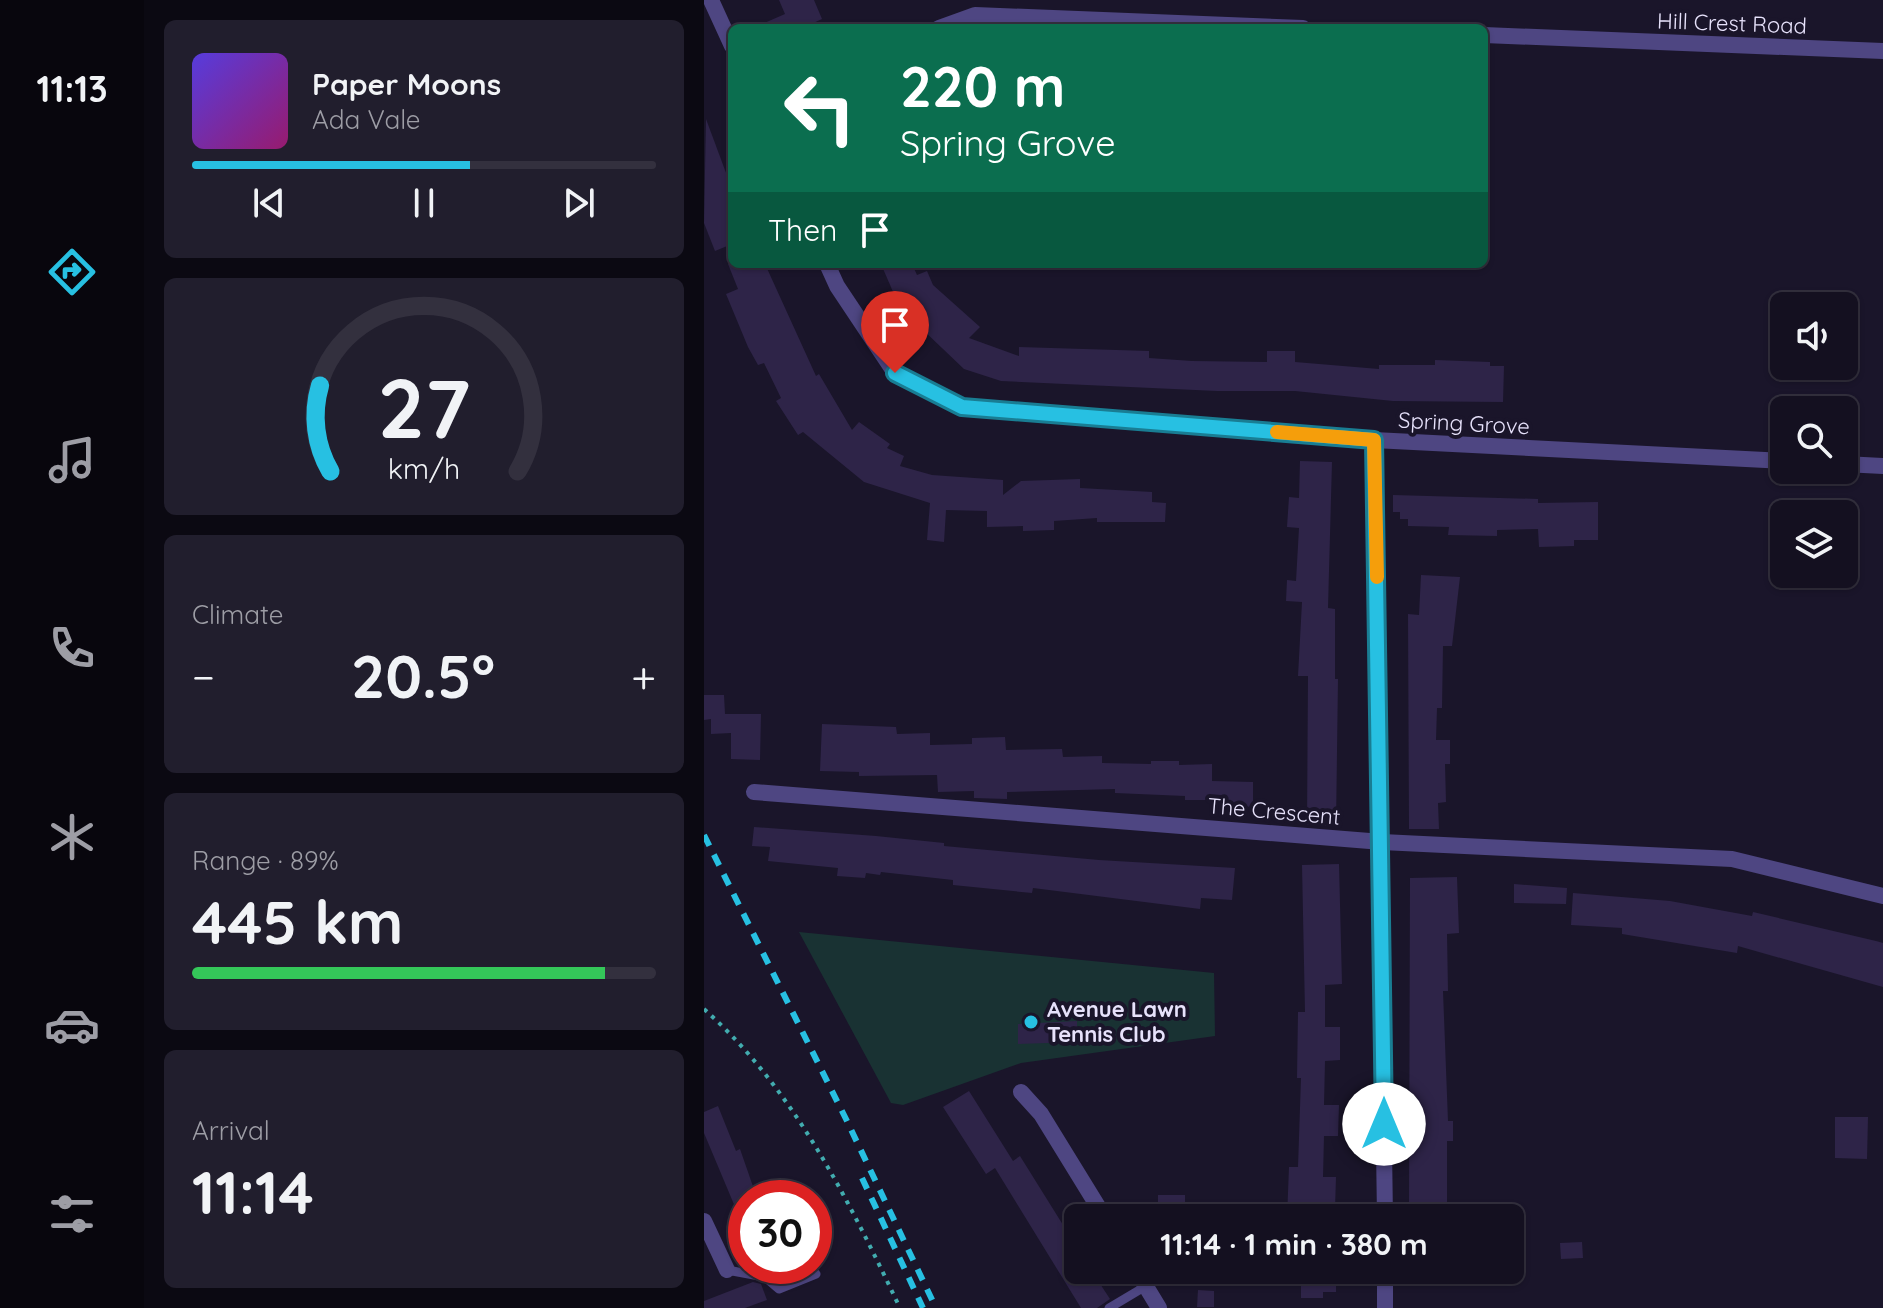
<!DOCTYPE html>
<meta charset="utf-8">
<style>
body{margin:0;font-family:Quicksand,sans-serif;background:#211e2d;color:#f1f3f6;height:100vh;display:flex;flex-direction:column;font-size:30px;white-space:nowrap}
*{box-sizing:border-box;margin:0}
p{font-size:26px;color:#9d9da5}
.icon{flex:none;width:44px;height:44px;fill:none;stroke:currentColor;stroke-width:2;stroke-linecap:round;stroke-linejoin:round}
.map{position:relative;flex:1;overflow:hidden}
.sheet{display:flex;flex-direction:column;gap:20px;padding:20px;background:#0b0912;width:560px}
.sheet>*{flex:none}
.top-card{position:absolute;left:24px;top:24px;width:760px;height:244px;border-radius:12px;box-shadow:0 2px 6px #0004,0 0 0 2px #33303e;background:#0b6e4f;color:#fff;overflow:hidden}
.controls{position:absolute;left:1066px;top:292px;display:grid;gap:16px}
.controls a{display:grid;place-items:center;width:88px;height:88px;border-radius:12px;background:#141020;box-shadow:0 2px 6px #0004,0 0 0 2px #33303e;font-size:40px}
.speed{position:absolute;left:24px;top:1180px;display:flex;gap:16px;font-size:40px;font-weight:700;text-align:center}
.speed>*{display:grid;place-content:center;width:104px;height:104px;border-radius:50%;background:#141020;box-shadow:0 2px 6px #0004,0 0 0 2px #33303e;line-height:1}
.speed .limit{border:12px solid #d22;background:#fff;color:#111}
.pin{position:absolute;display:grid;place-items:center;width:68px;height:68px;color:#fff;margin:-82px -34px;border-radius:50% 50% 50% 0;rotate:-45deg;box-shadow:0 0 8px #0007}
.pin .icon{rotate:45deg}
.me{position:absolute;width:88px;margin:-44px;rotate:0deg;stroke-linejoin:round;filter:drop-shadow(0 0 6px #0008)}
.turn{display:flex;align-items:center;gap:28px;height:168px;padding:0 40px;font-size:36px}
.turn .icon{width:104px;height:104px;stroke-width:2.5}
.turn b{display:block;font-size:56px;line-height:68px}
.then{display:flex;align-items:center;height:76px;padding:0 40px;background:#0003;gap:16px;font-size:30px}
.big{font-size:60px;font-weight:700;line-height:1.1}
.sheet .card{flex:1;display:flex;flex-direction:column;justify-content:center;gap:12px;min-width:0;padding:0 28px;border-radius:12px;background:#211e2d}
.sheet .dial{align-items:center;gap:0}
.dial svg{height:208px;overflow:visible;fill:none;stroke:#33303e;stroke-width:7;stroke-linecap:round;text-anchor:middle}
.dial text{fill:#f1f3f6;stroke:none}
.song{display:flex;align-items:center;gap:24px}
.cover{width:96px;height:96px;border-radius:12px;background:linear-gradient(135deg,hsl(250 70% 55%),hsl(320 70% 35%))}
.played{height:8px;border-radius:4px;background:linear-gradient(90deg,#27c0e2 60%,#33303e 60%)}
.keys{display:flex;justify-content:space-around;direction:ltr}
.heat{display:flex;justify-content:space-between;align-items:center;font-size:44px;direction:ltr}
.charge{height:12px;border-radius:6px;background:linear-gradient(90deg,#34c759 89%,#33303e 0)}
.trip{position:absolute;left:360px;top:1204px;width:460px;height:80px;border-radius:12px;background:#141020;box-shadow:0 2px 6px #0004,0 0 0 2px #33303e;font-weight:700;line-height:80px;text-align:center}
main{display:flex;flex:1;min-height:0}
.menu{display:flex;flex-direction:column;width:144px;justify-content:space-around;align-items:center;background:#08060d;color:#9d9da5}
.menu .icon{width:56px;height:56px}
.menu .current{color:#27c0e2}
.menu b{font-size:36px;color:#f1f3f6}
.map>svg:first-child{display:block}
.green{fill:#193233}
.building{fill:#2e2448}
.lines{fill:none;stroke-linecap:round;stroke-linejoin:round}
.path{stroke:#42acaf;stroke-width:4;stroke-dasharray:4 6;stroke-linecap:butt}
.lane{stroke:#4e4682;stroke-width:9}
.street{stroke:#4e4682;stroke-width:16}
.rail{stroke:#27c0e2;stroke-width:6;stroke-dasharray:12 10;stroke-linecap:butt}
.route-casing{stroke:#197d93;stroke-width:20}
.route{stroke:#27c0e2;stroke-width:14}
.slow{stroke:#f59e0b;stroke-width:14}
.poi-dot{fill:#27c0e2;stroke:#1a152a;stroke-width:3}
.labels{text-anchor:middle;dominant-baseline:central;stroke-width:8;stroke-linejoin:round;paint-order:stroke}
.street-label{font-size:22px;fill:#e7e2fb;stroke:#1a152a}
.poi-label{font-size:22px;font-weight:bold;fill:#e7e2fb;stroke:#1a152a;text-anchor:start}
</style>
<main>
<nav class="menu">
<b>11:13</b>
<svg class="icon current" aria-label="directions" viewBox="0 0 24 24"><path d="M12 3l9 9-9 9-9-9zM9 14v-3h6M13 9l2 2-2 2"/></svg>
<svg class="icon" aria-label="music" viewBox="0 0 24 24"><path d="M9 18V5l10-2v13"/><circle cx="6" cy="18" r="3"/><circle cx="16" cy="16" r="3"/></svg>
<svg class="icon" aria-label="phone" viewBox="0 0 24 24"><path d="M5 4h4l2 5-3 2q2 4 5 5l2-3 5 2v4C11 20 4 13 5 4z"/></svg>
<svg class="icon" aria-label="climate" viewBox="0 0 24 24"><path d="M12 3v18M4 7l16 10M4 17L20 7"/></svg>
<svg class="icon" aria-label="car" viewBox="0 0 24 24"><path d="M5 17H2v-5l4-1 3-4h7l3 4 3 1v5h-3M9 17h6M6 11h13"/><circle cx="7" cy="17" r="2"/><circle cx="17" cy="17" r="2"/></svg>
<svg class="icon" aria-label="filters" viewBox="0 0 24 24"><path d="M4 7h16M4 17h16"/><circle cx="9" cy="7" r="2"/><circle cx="15" cy="17" r="2"/></svg>
</nav>
<section class="sheet">
<div class="card">
<div class="song"><i class="cover"></i><div><b>Paper Moons</b><p>Ada Vale</p></div></div>
<div class="played"></div>
<div class="keys"><svg class="icon" aria-label="previous" viewBox="0 0 24 24"><path d="M18 5L8 12l10 7zM5 5v14"/></svg><svg class="icon" aria-label="pause" viewBox="0 0 24 24"><path d="M8 5v14M16 5v14"/></svg><svg class="icon" aria-label="next" viewBox="0 0 24 24"><path d="M6 5l10 7-10 7zM19 5v14"/></svg></div>
</div>
<div class="card dial"><svg viewBox="0 0 100 80">
<path d="M14 69A42 42 0 1 1 86 69"/>
<path d="M14 69A42 42 0 0 1 10 36" stroke="#27c0e2"/>
<text x="50" y="56" font-size="32" font-weight="700">27</text>
<text x="50" y="72" font-size="11">km/h</text>
</svg></div>
<div class="card"><p>Climate</p>
<div class="heat"><a>−</a><b class="big">20.5°</b><a>+</a></div>
</div>
<div class="card"><p>Range · 89%</p><b class="big">445 km</b><div class="charge"></div></div>
<div class="card"><p>Arrival</p><b class="big">11:14</b></div>
</section>
<div class="map">
<svg width="1179" height="1308" viewBox="0 0 1179 1308">
<rect width="100%" height="100%" fill="#1a152a"/>
<path class="green" d="M 95,932 L 510,973 L 511,1036 L 317,1063 L 199,1105 L 187,1103 Z"/>
<g class="building">
<path d="M 75,0 L 110,0 L 118,19 L 107,24 L 109,28 L 49,28 L 81,14 Z"/>
<path d="M 2,119 L 28,189 L 28,244 L 11,251 L 0,223 Z"/>
<path d="M 24,264 L 61,264 L 112,376 L 115,374 L 148,430 L 155,422 L 186,444 L 183,448 L 200,456 L 196,466 L 228,475 L 299,480 L 299,495 L 317,481 L 376,479 L 376,488 L 448,492 L 448,502 L 462,503 L 461,522 L 393,522 L 393,518 L 350,521 L 350,530 L 319,531 L 319,526 L 283,527 L 283,511 L 242,510 L 240,542 L 223,540 L 226,503 L 160,482 L 99,432 L 94,435 L 72,401 L 77,398 L 60,363 L 54,365 L 44,347 L 22,294 L 34,289 Z"/>
<path d="M 177,264 L 208,264 L 213,275 L 223,271 L 229,285 L 276,327 L 265,338 L 315,356 L 315,347 L 445,351 L 445,358 L 488,361 L 563,362 L 563,351 L 591,351 L 591,362 L 675,369 L 675,365 L 731,365 L 731,360 L 786,362 L 786,366 L 800,366 L 799,402 L 689,401 L 591,391 L 513,391 L 297,381 L 260,369 L 196,308 Z"/>
<path d="M 596,461 L 628,462 L 624,608 L 631,609 L 631,679 L 634,679 L 632,826 L 603,825 L 604,676 L 594,676 L 598,602 L 582,601 L 583,580 L 592,581 L 595,528 L 583,527 L 585,497 L 595,498 Z"/>
<path d="M 689,495 L 834,499 L 834,503 L 894,502 L 894,540 L 870,540 L 870,546 L 835,547 L 834,529 L 793,530 L 793,536 L 744,535 L 745,527 L 704,526 L 704,519 L 696,519 L 696,512 L 689,512 Z"/>
<path d="M 717,575 L 756,577 L 748,646 L 739,646 L 738,708 L 733,708 L 732,740 L 746,740 L 746,764 L 741,764 L 742,802 L 734,803 L 735,829 L 705,829 L 704,614 L 715,615 Z"/>
<path d="M 0,695 L 20,695 L 21,714 L 57,714 L 56,760 L 27,759 L 27,733 L 7,734 L 7,719 L 0,720 Z"/>
<path d="M 118,724 L 192,727 L 193,734 L 226,733 L 226,745 L 268,744 L 268,738 L 301,737 L 302,750 L 358,749 L 359,757 L 398,756 L 398,763 L 447,764 L 447,761 L 475,761 L 475,765 L 508,764 L 508,781 L 549,782 L 549,807 L 508,804 L 508,800 L 481,800 L 481,796 L 411,793 L 411,789 L 303,792 L 303,799 L 270,798 L 270,791 L 234,792 L 233,775 L 155,776 L 155,772 L 116,771 Z"/>
<path d="M 50,827 L 172,836 L 240,843 L 240,846 L 395,860 L 531,868 L 528,900 L 497,898 L 496,909 L 329,888 L 328,893 L 249,885 L 249,880 L 177,872 L 176,875 L 162,873 L 161,878 L 133,876 L 134,868 L 64,861 L 66,847 L 48,846 Z"/>
<path d="M 635,864 L 638,984 L 621,985 L 621,1027 L 636,1027 L 636,1060 L 621,1061 L 620,1105 L 635,1105 L 634,1136 L 620,1136 L 619,1177 L 632,1177 L 631,1209 L 628,1209 L 627,1218 L 583,1218 L 585,1167 L 594,1167 L 597,1078 L 593,1078 L 594,1012 L 601,1012 L 598,865 Z"/>
<path d="M 753,877 L 755,933 L 743,934 L 744,991 L 739,991 L 744,1121 L 749,1121 L 749,1141 L 743,1141 L 743,1209 L 705,1209 L 706,878 Z"/>
<path d="M 810,884 L 863,888 L 862,904 L 810,903 Z"/>
<path d="M 869,893 L 966,901 L 1048,916 L 1049,912 L 1172,941 L 1179,943 L 1179,987 L 1034,946 L 1033,953 L 918,934 L 918,928 L 867,925 Z"/>
<path d="M 373,1021 L 373,1042 L 314,1044 L 314,1024 Z"/>
<path d="M 265,1091 L 309,1161 L 316,1156 L 374,1249 L 374,1270 L 387,1270 L 406,1299 L 393,1308 L 377,1308 L 291,1168 L 282,1174 L 239,1107 Z"/>
<path d="M 14,1106 L 32,1151 L 36,1149 L 53,1198 L 42,1198 L 42,1233 L 0,1133 L 0,1112 Z"/>
<path d="M 1131,1117 L 1164,1117 L 1163,1159 L 1131,1158 Z"/>
<rect x="454" y="1195" width="27" height="23"/>
<path d="M 878,1242 L 879,1258 L 857,1259 L 856,1243 Z"/>
<path d="M 597,1270 L 632,1270 L 632,1292 L 619,1292 L 619,1298 L 597,1298 Z"/>
<path d="M 49,1282 L 57,1284 L 63,1300 L 41,1308 L 0,1308 L 0,1301 Z"/>
<path d="M 494,1290 L 510,1291 L 510,1307 L 493,1307 Z"/>
</g>
<g class="lines">
<path class="path" d="M 0,1009 C 90,1089 145,1201 196,1308"/>
<g class="lane">
<path d="M 23,1270 L 61,1277 L 75,1289 L 112,1274"/>
<path d="M 405,1308 L 442,1286"/>
</g>
<g class="street">
<path d="M 7,0 L 28,46"/>
<path d="M 235,28 L 271,15 L 599,28"/>
<path d="M 780,35 L 1179,51"/>
<path d="M 123,264 L 133,286 L 191,373 L 258,407 L 670,440 L 1080,461"/>
<path d="M 670,440 L 681,1218"/>
<path d="M 1140,464 L 1179,466"/>
<path d="M 50,792 L 678,842 L 1028,859 L 1179,896"/>
<path d="M 317,1092 L 337,1114 L 401,1218"/>
<path d="M 0,1221 L 23,1270"/>
<path d="M 432,1270 L 455,1308"/>
<path d="M 681,1270 L 681,1308"/>
</g>
<g class="rail">
<path d="M 0,835 L 142,1119 L 232,1308"/>
<path d="M 158,1178 L 219,1308"/>
</g>
</g>
<g class="lines">
<defs>
<path id="route" d="M 191,373 L 258,407 L 670,440 L 680,1124"/>
</defs>
<use href="#route" class="route-casing"/>
<use href="#route" class="route"/>
<path class="slow" d="M 573,432 L 670,440 L 673,577"/>
</g>
<circle class="poi-dot" cx="327" cy="1022" r="8"/>
<g class="labels">
<g class="street-label">
<text transform="translate(1028 23) rotate(2)">Hill Crest Road</text>
<text transform="translate(760 423) rotate(3)">Spring Grove</text>
<text transform="translate(570 811) rotate(5)">The Crescent</text>
</g>
<g class="poi-label">
<text x="343" y="1009">Avenue Lawn<tspan x="343" dy="25">Tennis Club</tspan></text>
</g>
</g>
</svg>
<div class="controls">
<a><svg class="icon" aria-label="sound" viewBox="0 0 24 24"><path d="M4 9h4l5-4v14l-5-4H4zM17 9q2 3 0 6"/></svg></a>
<a><svg class="icon" aria-label="search" viewBox="0 0 24 24"><circle cx="10" cy="10" r="6"/><path d="M15 15l6 6"/></svg></a>
<a><svg class="icon" aria-label="layers" viewBox="0 0 24 24"><path d="M12 4l9 5-9 5-9-5zM3 14l9 5 9-5"/></svg></a>
</div>
<div class="speed"><div class="limit">30</div></div>
<div class="pin" style="left:191px;top:373px;background:#d93025"><svg class="icon" aria-label="arrive" viewBox="0 0 24 24"><path d="M6 21V4h12l-3 4 3 4H6"/></svg></div>
<svg class="me" style="left:680px;top:1124px" viewBox="-20 -20 40 40"><circle r="19" fill="#fff"/><path d="M0-13L10 11 0 6-10 11z" fill="#27c0e2"/></svg>
<div class="trip">11:14 · 1 min · 380 m</div>
<div class="top-card">
<div class="turn"><svg class="icon" aria-label="left" viewBox="0 0 24 24"><path d="M17 20v-9H6M10 6l-5 5 5 5"/></svg><div><b>220 m</b>Spring Grove</div></div>
<div class="then">Then<svg class="icon" aria-label="arrive" viewBox="0 0 24 24"><path d="M6 21V4h12l-3 4 3 4H6"/></svg></div>
</div>
</div>
</main>
